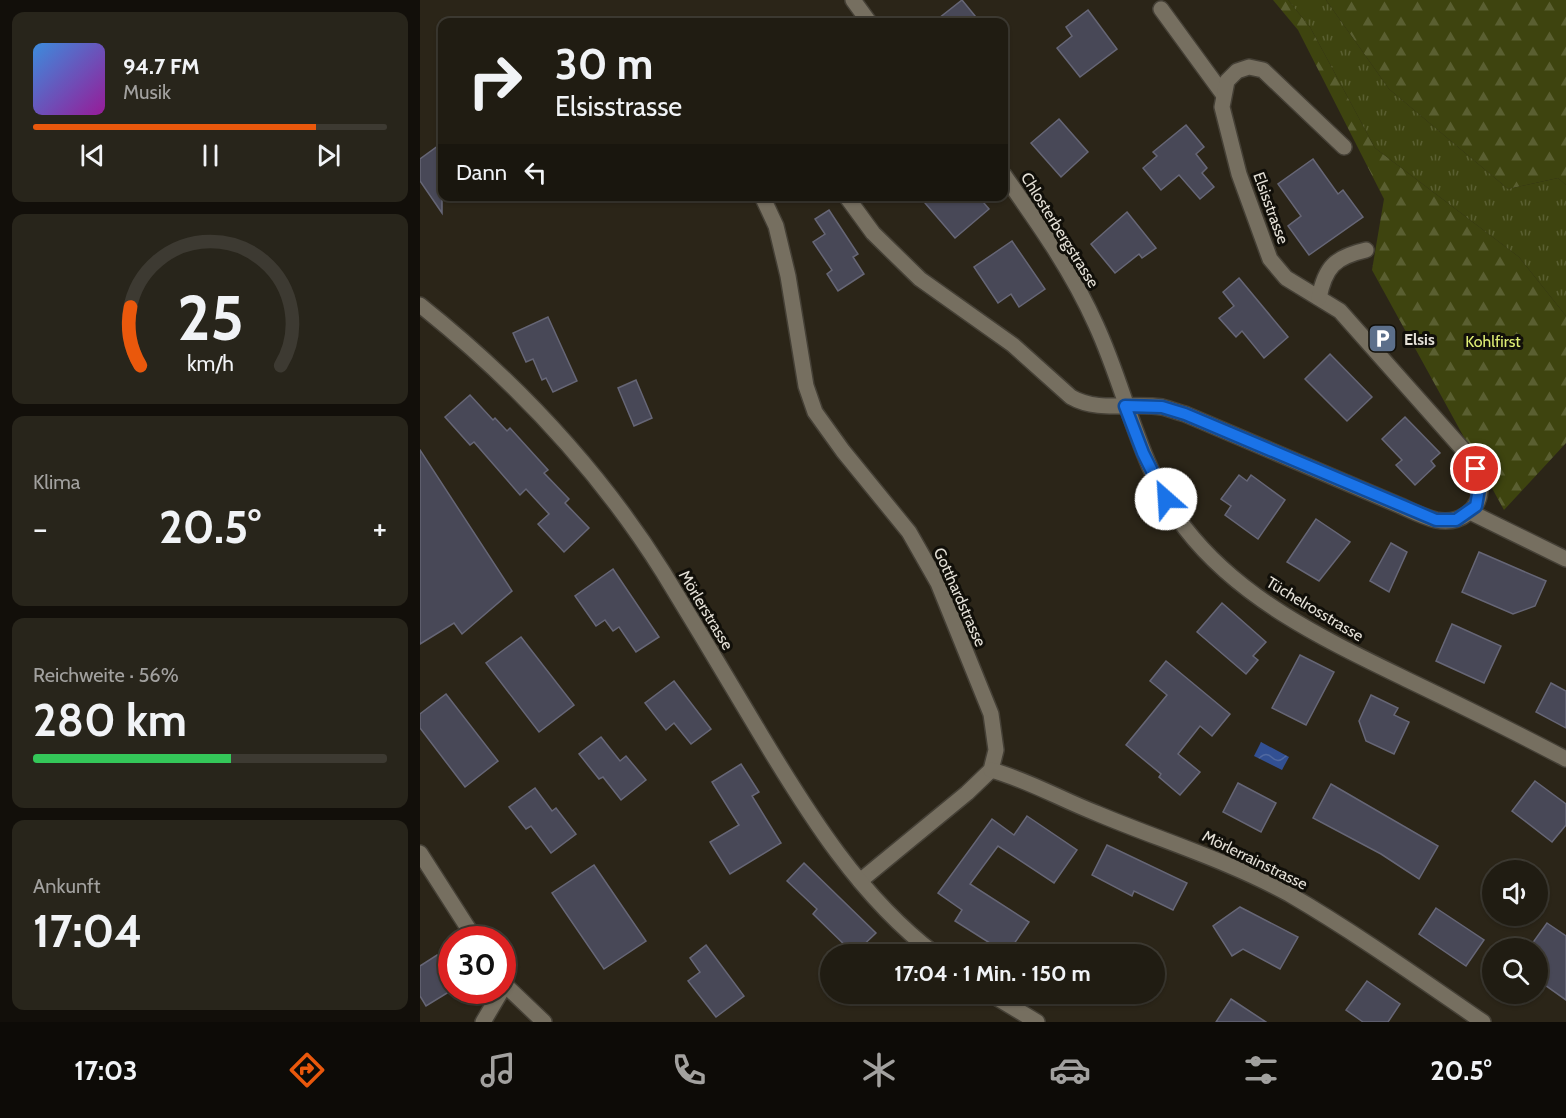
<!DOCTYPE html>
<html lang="de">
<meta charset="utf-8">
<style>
body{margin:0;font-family:Cabin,sans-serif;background:#28251b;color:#f1f3f6;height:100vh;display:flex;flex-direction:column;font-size:22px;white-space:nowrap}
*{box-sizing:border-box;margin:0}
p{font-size:20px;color:#a2a19f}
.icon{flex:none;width:33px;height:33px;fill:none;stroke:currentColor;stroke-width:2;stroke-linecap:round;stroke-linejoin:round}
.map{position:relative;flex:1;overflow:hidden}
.details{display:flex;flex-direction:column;gap:12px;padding:12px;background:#120f0a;width:420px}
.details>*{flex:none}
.top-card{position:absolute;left:18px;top:18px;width:570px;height:183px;border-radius:12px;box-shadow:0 2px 4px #0004,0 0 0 2px #3d3a32;background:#201c12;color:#f1f3f6;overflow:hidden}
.fabs{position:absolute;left:1062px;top:860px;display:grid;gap:12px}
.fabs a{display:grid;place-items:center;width:66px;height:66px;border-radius:50%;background:#201c12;box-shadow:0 2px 4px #0004,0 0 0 2px #3d3a32;font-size:30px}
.speed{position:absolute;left:18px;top:926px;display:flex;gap:12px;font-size:30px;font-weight:700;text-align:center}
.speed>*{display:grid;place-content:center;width:78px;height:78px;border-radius:50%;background:#201c12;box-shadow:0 2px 4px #0004,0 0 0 2px #3d3a32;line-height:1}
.speed .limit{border:9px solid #d22;background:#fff;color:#111}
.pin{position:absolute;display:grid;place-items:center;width:51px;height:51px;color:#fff;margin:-26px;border:3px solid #fff;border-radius:50%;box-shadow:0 2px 6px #0007}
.me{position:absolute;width:66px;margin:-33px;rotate:334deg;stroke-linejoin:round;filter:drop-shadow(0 0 4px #0008)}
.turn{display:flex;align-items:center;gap:21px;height:126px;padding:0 18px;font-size:27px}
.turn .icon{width:78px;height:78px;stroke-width:2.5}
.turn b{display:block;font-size:42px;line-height:51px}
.then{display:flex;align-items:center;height:57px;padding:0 18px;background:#0003;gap:12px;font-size:22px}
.big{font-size:45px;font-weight:700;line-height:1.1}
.details .card{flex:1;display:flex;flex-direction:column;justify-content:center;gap:9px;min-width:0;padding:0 21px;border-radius:12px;background:#28251b}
.details .dial{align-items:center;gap:0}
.dial svg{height:156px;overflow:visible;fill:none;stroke:#3d3a32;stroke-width:7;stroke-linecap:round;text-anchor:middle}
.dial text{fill:#f1f3f6;stroke:none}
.song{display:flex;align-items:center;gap:18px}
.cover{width:72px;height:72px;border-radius:9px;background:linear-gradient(135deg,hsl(210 70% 55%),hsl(300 70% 35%))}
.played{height:6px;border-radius:3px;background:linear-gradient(90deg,#ea580c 80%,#3d3a32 80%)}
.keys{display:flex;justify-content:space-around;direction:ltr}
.heat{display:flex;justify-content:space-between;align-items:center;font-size:33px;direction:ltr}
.charge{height:9px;border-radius:4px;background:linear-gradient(90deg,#34c759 56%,#3d3a32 0)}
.trip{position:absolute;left:400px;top:944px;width:345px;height:60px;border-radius:30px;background:#201c12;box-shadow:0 2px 4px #0004,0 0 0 2px #3d3a32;font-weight:700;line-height:60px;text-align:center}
.dock{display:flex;height:96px;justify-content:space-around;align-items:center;background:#0d0b07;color:#a2a19f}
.dock .icon{width:42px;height:42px}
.dock .active{color:#ea580c}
.dock b{font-size:27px;color:#f1f3f6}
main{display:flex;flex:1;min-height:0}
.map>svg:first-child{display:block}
.forest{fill:url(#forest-firs)}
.park{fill:url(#park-tufts)}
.water{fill:url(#water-waves)}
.building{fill:#484857;stroke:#666676;stroke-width:1.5}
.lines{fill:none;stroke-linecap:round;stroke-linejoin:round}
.minor-casing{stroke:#454036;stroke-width:18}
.minor{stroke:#766f60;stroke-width:15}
.route-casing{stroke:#114b97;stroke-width:15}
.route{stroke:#1a73e8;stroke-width:10}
.labels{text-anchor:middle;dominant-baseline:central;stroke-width:6;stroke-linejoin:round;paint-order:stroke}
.street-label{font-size:16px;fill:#e4e0d7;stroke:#110f09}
.poi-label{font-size:16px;font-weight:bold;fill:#e4e0d7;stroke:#110f09;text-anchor:start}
.park-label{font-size:16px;fill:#dfee75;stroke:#110f09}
</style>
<main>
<section class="details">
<div class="card">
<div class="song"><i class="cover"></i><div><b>94.7 FM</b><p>Musik</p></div></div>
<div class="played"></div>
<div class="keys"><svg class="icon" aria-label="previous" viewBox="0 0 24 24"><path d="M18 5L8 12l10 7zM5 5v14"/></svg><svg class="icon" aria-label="pause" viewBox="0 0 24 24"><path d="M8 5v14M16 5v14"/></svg><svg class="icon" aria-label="next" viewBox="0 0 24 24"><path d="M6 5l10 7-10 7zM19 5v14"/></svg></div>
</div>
<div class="card dial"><svg viewBox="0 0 100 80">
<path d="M14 69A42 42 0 1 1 86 69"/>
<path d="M14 69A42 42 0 0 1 9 39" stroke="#ea580c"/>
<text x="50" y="56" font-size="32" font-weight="700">25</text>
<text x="50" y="72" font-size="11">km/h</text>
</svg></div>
<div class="card"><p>Klima</p>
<div class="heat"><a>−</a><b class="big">20.5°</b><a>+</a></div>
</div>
<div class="card"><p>Reichweite · 56%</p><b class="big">280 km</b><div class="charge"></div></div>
<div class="card"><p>Ankunft</p><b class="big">17:04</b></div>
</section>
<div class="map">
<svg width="1146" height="1022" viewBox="0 0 1146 1022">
<defs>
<pattern id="forest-firs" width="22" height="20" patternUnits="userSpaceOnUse" patternTransform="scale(1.5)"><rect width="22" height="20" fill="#3e440f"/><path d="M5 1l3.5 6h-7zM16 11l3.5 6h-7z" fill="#5a5f31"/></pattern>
<pattern id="park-tufts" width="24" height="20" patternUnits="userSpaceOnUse" patternTransform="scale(1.5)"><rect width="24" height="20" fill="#3e440f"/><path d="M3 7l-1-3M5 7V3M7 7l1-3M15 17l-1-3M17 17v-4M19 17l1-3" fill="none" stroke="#5a5f31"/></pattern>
<pattern id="water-waves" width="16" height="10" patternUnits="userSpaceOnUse" patternTransform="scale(1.5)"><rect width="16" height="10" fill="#325093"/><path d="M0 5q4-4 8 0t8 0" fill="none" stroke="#5069a1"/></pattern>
</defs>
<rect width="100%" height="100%" fill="#2b2518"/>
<g class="forest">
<path d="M 853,0 L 868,0 L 890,27 L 955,148 L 1099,257 L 1146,316 L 1146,443 L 1084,510 L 952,270 L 964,199 L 878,30 Z"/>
<path d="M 906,0 L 1146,0 L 1146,185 L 1138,178 L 1088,189 L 969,89 Z"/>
</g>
<path class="park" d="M 868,0 L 906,0 L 969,89 L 1088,189 L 1138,178 L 1146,185 L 1146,316 L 1099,257 L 955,148 L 890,27 Z"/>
<path class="water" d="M 841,742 L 869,757 L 862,770 L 834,756 Z"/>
<g class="building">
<path d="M 542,0 L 560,22 L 514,22 Z"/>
<path d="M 668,10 L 697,49 L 660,77 L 637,48 L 652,36 L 646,27 Z"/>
<path d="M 639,119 L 668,152 L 641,177 L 611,143 Z"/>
<path d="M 766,125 L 784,147 L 776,154 L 787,168 L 782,173 L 794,187 L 780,199 L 759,175 L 741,190 L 723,168 L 737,156 L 733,152 Z"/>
<path d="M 22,143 L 22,213 L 0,181 L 0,159 Z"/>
<path d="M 893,159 L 918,194 L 923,190 L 943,217 L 889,255 L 868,226 L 881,216 L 858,184 Z"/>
<path d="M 499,196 L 558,196 L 569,209 L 535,238 Z"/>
<path d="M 409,210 L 438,254 L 433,257 L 444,274 L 418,291 L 407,274 L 412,270 L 393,242 L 405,234 L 395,219 Z"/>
<path d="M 707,212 L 736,248 L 722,258 L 719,254 L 695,273 L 671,244 Z"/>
<path d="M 592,241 L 625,289 L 599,307 L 591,294 L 578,303 L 554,267 Z"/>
<path d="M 819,278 L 868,337 L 844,358 L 822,331 L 816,337 L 799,318 L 814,306 L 803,292 Z"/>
<path d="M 128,317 L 157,381 L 133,392 L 126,378 L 122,380 L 113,359 L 106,362 L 93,333 Z"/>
<path d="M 910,354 L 952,397 L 927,421 L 885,379 Z"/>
<path d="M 216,380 L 232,418 L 214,426 L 198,388 Z"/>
<path d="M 50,395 L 73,420 L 75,418 L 87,431 L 90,428 L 128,470 L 124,473 L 149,499 L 145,503 L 169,528 L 144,552 L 118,524 L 129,514 L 106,489 L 100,495 L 54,442 L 50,445 L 25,417 Z"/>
<path d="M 985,417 L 1020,453 L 1011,461 L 1015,466 L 995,485 L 976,465 L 982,460 L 962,439 Z"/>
<path d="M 0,450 L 92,591 L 42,634 L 34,623 L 0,644 Z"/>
<path d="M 819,475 L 827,481 L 831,475 L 865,500 L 838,539 L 805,515 L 811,506 L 801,499 Z"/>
<path d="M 896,519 L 930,542 L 899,581 L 867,562 Z"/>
<path d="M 971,543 L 987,552 L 969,592 L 950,581 Z"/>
<path d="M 1059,552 L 1126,581 L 1115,606 L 1093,614 L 1042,592 Z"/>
<path d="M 193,569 L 239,637 L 216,652 L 199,627 L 193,631 L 185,620 L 176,626 L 155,596 Z"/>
<path d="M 802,603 L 846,642 L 833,656 L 838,660 L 826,674 L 777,632 Z"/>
<path d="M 1032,624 L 1081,646 L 1064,683 L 1016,661 Z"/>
<path d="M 101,637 L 154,705 L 119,732 L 66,663 Z"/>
<path d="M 880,655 L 914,672 L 886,725 L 852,708 Z"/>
<path d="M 746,661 L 810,714 L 792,736 L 780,726 L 758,754 L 780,772 L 760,795 L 739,777 L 741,774 L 706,745 L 747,695 L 730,681 Z"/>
<path d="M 254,681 L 291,729 L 271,744 L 254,723 L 246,730 L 225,703 Z"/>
<path d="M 1131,683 L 1146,691 L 1146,728 L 1116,712 Z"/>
<path d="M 26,694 L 78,761 L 45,787 L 0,728 L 0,714 Z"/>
<path d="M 951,695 L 978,708 L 974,715 L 989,722 L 974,754 L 946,741 L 939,721 Z"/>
<path d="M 181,737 L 200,761 L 206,756 L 226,780 L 201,800 L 183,777 L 179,779 L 159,754 Z"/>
<path d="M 321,764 L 339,792 L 332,796 L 361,843 L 310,874 L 290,842 L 319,825 L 292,782 Z"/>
<path d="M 1115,781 L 1146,804 L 1146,825 L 1132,842 L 1092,811 Z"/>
<path d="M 818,783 L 856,803 L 841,832 L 803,812 Z"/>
<path d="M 911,784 L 1018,846 L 999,879 L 961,854 L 893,818 Z"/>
<path d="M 115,788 L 132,811 L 136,808 L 156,834 L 131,853 L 111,826 L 106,829 L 89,807 Z"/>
<path d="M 607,816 L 657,850 L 634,883 L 578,846 L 550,884 L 609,922 L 587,954 L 535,921 L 542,910 L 518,893 L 572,819 L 594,835 Z"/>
<path d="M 687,845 L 767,883 L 753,910 L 714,891 L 712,896 L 672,875 Z"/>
<path d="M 384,863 L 456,933 L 434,954 L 393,914 L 397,909 L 367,881 Z"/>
<path d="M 174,865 L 226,941 L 184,969 L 132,893 Z"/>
<path d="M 820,907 L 878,937 L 860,969 L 823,949 L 812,956 L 793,926 Z"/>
<path d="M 1016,908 L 1064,940 L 1046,966 L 999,934 Z"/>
<path d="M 1127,923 L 1146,936 L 1146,1000 L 1118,980 L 1118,948 L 1109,948 Z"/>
<path d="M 286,945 L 324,996 L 296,1017 L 268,981 L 280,972 L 270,958 Z"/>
<path d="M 17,955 L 22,963 L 32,958 L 32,990 L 6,1006 L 0,996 L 0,966 Z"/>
<path d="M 947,981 L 980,1004 L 968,1022 L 943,1022 L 926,1010 Z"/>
<path d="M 811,999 L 846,1022 L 796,1022 Z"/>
</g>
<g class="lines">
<defs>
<g id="minor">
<path d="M 433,0 L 449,22"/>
<path d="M 741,9 L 803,94"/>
<path d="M 584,175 C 618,223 652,271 676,325 C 707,392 719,468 765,528 C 822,602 910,642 992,682 C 1044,707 1095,732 1146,759"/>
<path d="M 342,196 L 356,226 L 368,276 L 386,386 L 395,412 L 423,451 L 489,532 L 518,583 L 571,714 L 576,750 L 571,770 L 547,793 L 440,881"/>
<path d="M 426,196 L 453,233 L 500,279 L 593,345 L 651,397 C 679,413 711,402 742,407 C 750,409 757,412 765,414 L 981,506 C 992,511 1004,517 1016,520 C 1040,525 1062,509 1060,485 C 1060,474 1052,464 1047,454 L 920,311 L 866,278 L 850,259 L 819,174 L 802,107 L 807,81 L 817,71 L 829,67 L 843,70 L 924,147"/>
<path d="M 899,298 C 905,267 915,257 946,250"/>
<path d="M 0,305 C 94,380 179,470 243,572 C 276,626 309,681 341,735 C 389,815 440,897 515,954"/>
<path d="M 1050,512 L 1146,559"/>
<path d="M 571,770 C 608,780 640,799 676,813 C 740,840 807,860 869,894 C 936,933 999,978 1063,1022"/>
<path d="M 0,853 L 55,939"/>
<path d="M 82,982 L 124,1022"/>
<path d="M 569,993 L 617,1022"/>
<path d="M 63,1022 L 82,990"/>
</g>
</defs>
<use href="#minor" class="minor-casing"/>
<use href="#minor" class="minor"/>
</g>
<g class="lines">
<defs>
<path id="route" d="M 746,499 L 723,453 L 705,406 L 742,407 L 765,414 L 1016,520 L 1036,520 L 1056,506 L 1060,483 L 1056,469"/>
</defs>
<use href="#route" class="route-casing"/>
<use href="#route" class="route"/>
</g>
<defs>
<symbol id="parking-square" viewBox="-11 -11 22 22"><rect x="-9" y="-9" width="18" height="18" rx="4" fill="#5c6f8a" stroke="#110f09"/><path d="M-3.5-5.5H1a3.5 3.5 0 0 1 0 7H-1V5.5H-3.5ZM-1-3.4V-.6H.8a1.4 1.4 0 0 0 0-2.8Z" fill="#fff"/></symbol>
</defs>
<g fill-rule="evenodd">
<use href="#parking-square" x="946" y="322" width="33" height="33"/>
</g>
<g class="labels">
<g class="street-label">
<text transform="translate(851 208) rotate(70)">Elsisstrasse</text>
<text transform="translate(640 230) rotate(58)">Chlosterbergstrasse</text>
<text transform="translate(540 597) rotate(66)">Gotthardstrasse</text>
<text transform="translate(895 609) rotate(31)">Tüchelrosstrasse</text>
<text transform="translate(286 610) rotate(59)">Mörlerstrasse</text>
<text transform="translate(835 860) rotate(26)">Mörlerrainstrasse</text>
</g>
<g class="poi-label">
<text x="984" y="339">Elsis</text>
</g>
<g class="park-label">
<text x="1073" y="341">Kohlfirst</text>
</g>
</g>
</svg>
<div class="fabs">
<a><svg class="icon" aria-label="sound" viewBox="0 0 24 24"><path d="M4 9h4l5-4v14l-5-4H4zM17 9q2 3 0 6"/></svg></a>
<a><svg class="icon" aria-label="search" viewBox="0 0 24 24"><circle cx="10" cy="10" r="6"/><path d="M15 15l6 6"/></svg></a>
</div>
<div class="speed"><div class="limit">30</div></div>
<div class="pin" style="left:1056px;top:469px;background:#d93025"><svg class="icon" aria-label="arrive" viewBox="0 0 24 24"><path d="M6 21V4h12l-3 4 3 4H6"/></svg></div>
<svg class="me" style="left:746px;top:499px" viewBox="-20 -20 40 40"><circle r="19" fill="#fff"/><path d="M0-13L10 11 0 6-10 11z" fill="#1a73e8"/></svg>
<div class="trip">17:04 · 1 Min. · 150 m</div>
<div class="top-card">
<div class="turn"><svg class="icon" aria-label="right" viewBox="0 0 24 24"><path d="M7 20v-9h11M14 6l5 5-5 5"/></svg><div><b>30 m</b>Elsisstrasse</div></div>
<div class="then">Dann<svg class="icon" aria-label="left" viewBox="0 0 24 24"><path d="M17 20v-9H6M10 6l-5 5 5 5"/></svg></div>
</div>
</div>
</main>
<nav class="dock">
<b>17:03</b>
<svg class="icon active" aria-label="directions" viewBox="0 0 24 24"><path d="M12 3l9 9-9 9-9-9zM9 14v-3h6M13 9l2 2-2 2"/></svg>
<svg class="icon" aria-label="music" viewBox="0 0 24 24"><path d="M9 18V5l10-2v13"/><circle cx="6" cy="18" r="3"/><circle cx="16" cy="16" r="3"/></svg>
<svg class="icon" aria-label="phone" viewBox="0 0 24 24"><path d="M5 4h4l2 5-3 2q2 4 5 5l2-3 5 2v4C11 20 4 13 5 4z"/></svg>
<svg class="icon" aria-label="climate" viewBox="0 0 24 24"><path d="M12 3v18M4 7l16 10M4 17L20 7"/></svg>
<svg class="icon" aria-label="car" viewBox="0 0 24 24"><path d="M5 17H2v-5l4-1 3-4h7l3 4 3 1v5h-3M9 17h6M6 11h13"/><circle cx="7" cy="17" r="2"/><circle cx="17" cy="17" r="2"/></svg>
<svg class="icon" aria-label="filters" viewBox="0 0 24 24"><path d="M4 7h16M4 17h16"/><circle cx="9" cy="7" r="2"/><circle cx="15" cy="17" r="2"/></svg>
<b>20.5°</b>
</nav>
